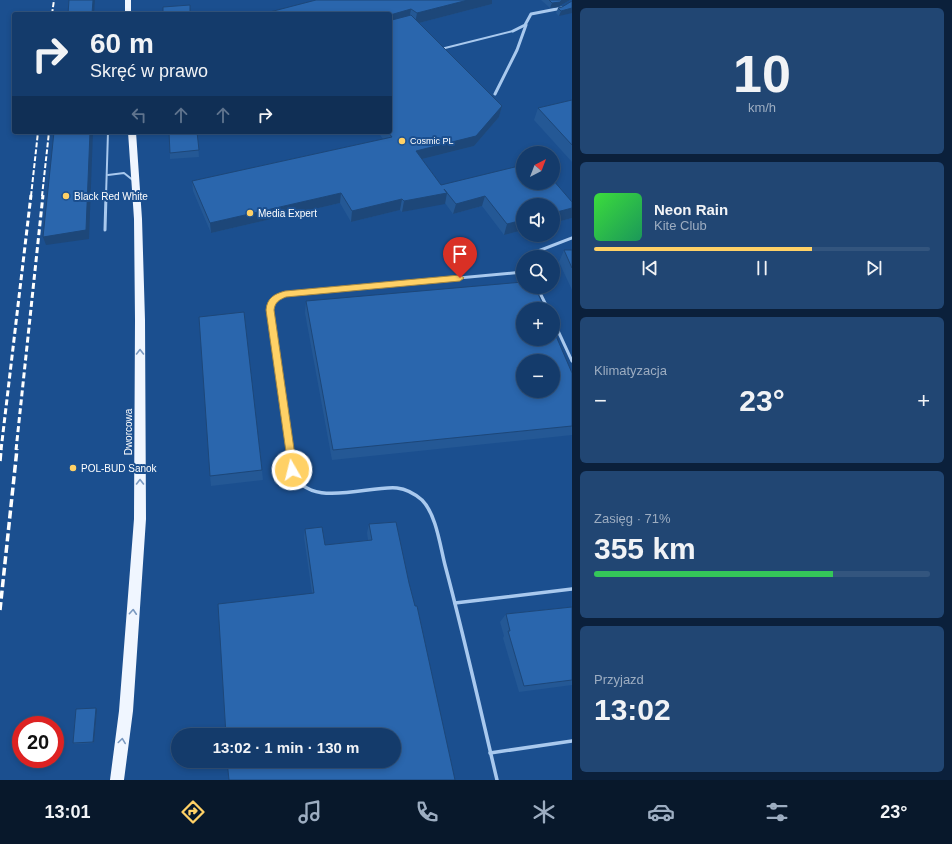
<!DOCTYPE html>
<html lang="pl">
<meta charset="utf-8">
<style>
body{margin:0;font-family:Helvetica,sans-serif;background:#214673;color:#f1f3f6;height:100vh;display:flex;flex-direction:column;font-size:15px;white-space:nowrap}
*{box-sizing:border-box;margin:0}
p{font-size:13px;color:#9dadc1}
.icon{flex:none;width:22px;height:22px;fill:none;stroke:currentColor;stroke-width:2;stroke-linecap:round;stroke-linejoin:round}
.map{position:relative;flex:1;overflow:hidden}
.sheet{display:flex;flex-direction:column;gap:8px;padding:8px;background:#0b203b;width:380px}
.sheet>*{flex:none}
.banner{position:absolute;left:12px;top:12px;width:380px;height:122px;border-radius:4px;box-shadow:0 2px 6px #0003,0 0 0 1px #33557e;background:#143b6b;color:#f1f3f6;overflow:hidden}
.needle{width:26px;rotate:42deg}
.buttons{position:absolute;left:516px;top:146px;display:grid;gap:8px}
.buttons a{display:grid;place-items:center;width:44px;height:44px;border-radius:50%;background:#143b6b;box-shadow:0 2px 6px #0003,0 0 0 1px #33557e;font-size:20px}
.speed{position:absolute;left:12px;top:716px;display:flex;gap:8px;font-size:20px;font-weight:700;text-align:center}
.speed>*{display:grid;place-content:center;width:52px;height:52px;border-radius:50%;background:#143b6b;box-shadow:0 2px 6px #0003,0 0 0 1px #33557e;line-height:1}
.speed .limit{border:6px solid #d22;background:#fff;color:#111}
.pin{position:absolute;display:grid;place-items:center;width:34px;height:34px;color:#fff;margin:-41px -17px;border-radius:50% 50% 50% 0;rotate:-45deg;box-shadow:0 0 4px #0007}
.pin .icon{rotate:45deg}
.me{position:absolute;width:44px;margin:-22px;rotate:352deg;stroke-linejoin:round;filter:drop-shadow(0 0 3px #0008)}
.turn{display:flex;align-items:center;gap:14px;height:84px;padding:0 12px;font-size:18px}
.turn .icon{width:52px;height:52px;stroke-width:2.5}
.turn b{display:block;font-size:28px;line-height:34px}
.lanes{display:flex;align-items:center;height:38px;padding:0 12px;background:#0003;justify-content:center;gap:20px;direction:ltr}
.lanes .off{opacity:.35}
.big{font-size:30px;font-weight:700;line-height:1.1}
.sheet .tile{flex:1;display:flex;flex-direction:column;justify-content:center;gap:6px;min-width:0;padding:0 14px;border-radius:6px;background:#214673}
.sheet .dial{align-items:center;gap:0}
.dial b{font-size:52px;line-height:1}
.song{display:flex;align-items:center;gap:12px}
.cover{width:48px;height:48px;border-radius:6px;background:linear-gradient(135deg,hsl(120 70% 55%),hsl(150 70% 35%))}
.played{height:4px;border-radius:2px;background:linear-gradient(90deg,#ffd166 65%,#33557e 65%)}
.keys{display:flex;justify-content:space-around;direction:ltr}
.heat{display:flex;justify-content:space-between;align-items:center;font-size:22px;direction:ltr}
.charge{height:6px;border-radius:3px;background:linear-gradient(90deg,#34c759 71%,#33557e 0)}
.trip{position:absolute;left:171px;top:728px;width:230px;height:40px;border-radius:20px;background:#143b6b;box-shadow:0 2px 6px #0003,0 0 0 1px #33557e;font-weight:700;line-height:40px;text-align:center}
.tab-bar{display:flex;height:64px;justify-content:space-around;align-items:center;background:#08182b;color:#9dadc1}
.tab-bar .icon{width:28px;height:28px}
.tab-bar .active{color:#ffd166}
.tab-bar b{font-size:18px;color:#f1f3f6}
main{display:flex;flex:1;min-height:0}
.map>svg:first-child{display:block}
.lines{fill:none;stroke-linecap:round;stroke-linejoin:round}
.lane-far2{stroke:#a9c9ee;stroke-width:2}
.lane-far1{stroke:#a9c9ee;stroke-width:3}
.lane{stroke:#a9c9ee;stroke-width:3.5}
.street{stroke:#a9c9ee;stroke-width:3}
.primary{fill:#f0f6ff;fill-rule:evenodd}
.rail-far2{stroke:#fff;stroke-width:2;stroke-dasharray:5 2;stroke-linecap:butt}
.rail-far1{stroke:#fff;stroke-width:3;stroke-dasharray:6 3;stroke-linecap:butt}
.rail{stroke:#fff;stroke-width:3.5;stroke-dasharray:8 3.5;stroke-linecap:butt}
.wall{fill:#245895}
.shaded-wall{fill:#1d4779}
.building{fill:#2a66ad;stroke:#1d4779;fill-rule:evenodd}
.oneway{stroke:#7b9ac1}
.route{fill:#ffd166;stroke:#a68842}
.poi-dot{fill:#ffd166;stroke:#1b4f8f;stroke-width:1.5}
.labels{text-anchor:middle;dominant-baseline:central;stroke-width:4;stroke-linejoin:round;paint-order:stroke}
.far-poi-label{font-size:9px;fill:#fff;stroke:#1b4f8f;text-anchor:start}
.poi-label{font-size:10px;fill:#fff;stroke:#1b4f8f;text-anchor:start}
.street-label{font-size:10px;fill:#fff;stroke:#1b4f8f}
</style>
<main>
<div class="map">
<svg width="572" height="780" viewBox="0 0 572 780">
<rect width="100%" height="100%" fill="#1b4f8f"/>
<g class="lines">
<g class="lane-far2">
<path d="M 441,49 L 513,31"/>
<path d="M 108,175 L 124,173 L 134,181"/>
<path d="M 106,196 L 108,132"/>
</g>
<g class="lane-far1">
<path d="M 105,230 L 106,195"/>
<path d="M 529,257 L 533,253 L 572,238"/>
<path d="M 537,287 L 548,309"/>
<path d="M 553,320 L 572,361"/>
<path d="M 289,450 L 270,310 C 272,301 276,297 285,294 L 523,272"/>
</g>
<g class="lane">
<path d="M 289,449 C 290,456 290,464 292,470 C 306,511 368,485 397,488 C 406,489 415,494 422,500 C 436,514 440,545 445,565 C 464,636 480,708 497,780"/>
<path d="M 455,603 L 572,589"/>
<path d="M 490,753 L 572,741"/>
</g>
<g class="street">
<path d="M 513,31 L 525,25 L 531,14 L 562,8"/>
<path d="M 495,94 L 517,50 L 526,25"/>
</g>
<g class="primary">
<rect x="125" y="0" width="6" height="14"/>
<path d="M 128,132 L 136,132 L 142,219 L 145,320 L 146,519 L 133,711 L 124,780 L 110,780 L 119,711 L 134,519 L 135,320 L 134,219 Z"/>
</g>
<g class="rail-far2">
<path d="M 52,14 L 54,0"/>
<path d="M 31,196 L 38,132"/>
<path d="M 42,196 L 49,132"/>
</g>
<g class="rail-far1">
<path d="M 1,450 L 31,195"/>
<path d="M 16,450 L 43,195"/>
</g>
<g class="rail">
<path d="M 0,461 L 1,449"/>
<path d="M 0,610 L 17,449"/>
</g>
</g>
<g class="wall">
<path d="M 316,0 L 492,0 L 492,4 L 419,23 L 502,106 L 499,117 L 474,146 L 422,159 L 441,185 L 572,202 L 572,218 L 553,223 L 553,205 L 523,205 L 523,230 L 504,235 L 482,206 L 453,214 L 445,203 L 402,212 L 400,210 L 351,222 L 340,203 L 211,233 L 193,191 L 192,181 L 383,139 L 378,132 L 390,132 Z"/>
<path d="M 541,0 L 570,0 L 558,7 L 550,8 Z"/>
<path d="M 572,1 L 559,16 L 556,13 L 558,8 L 562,7 Z"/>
<path d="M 572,100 L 572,162 L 534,120 L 538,108 Z"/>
<path d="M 197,132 L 199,157 L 170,159 L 170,153 Z"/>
<path d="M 564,250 L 572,250 L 572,290 L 559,262 Z"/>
<path d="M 306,301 L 572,373 L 572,435 L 332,460 L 305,313 Z"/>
<path d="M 262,470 L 263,480 L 211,486 L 210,476 Z"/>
<path d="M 369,524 L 409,583 L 312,593 L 304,537 L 305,529 L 325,545 L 368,540 L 367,533 Z"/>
<path d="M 572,607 L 572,685 L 519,692 L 503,638 L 504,636 L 500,622 L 506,614 Z"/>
<path d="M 96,708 L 97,710 L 94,743 L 75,744 L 73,743 Z"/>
</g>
<g class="shaded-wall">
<path d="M 93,0 L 95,0 L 94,14 L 92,14 Z"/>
<path d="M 468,0 L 492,0 L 492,4 L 415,24 L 417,13 Z"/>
<path d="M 562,0 L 570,0 L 558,7 L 550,8 L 552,3 Z"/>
<path d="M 572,8 L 572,13 L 559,16 L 561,11 Z"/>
<path d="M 411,9 L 409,20 L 390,25 L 390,15 Z"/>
<path d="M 502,106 L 499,117 L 474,146 L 414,161 L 416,151 Z"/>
<path d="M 90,132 L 93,132 L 89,239 L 46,245 L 43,237 Z"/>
<path d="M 341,193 L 340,203 L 211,233 L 210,223 Z"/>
<path d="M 447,193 L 445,204 L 402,212 L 404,201 Z"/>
<path d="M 485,196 L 482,206 L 453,214 L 456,204 Z"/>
<path d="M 402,199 L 400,210 L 351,222 L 352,211 Z"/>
<path d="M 572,208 L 572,218 L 553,223 L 553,213 Z"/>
<path d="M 523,220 L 523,230 L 504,235 L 507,224 Z"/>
<path d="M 96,708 L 97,710 L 94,743 L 93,742 Z"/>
</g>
<g class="building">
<path d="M 69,0 L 93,0 L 92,14 L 68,14 Z"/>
<path d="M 316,0 L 468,0 L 417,13 L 411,9 L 390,15 L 390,16 L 390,14 L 262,14 Z"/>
<path d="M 549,0 L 562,0 L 560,2 L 552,3 Z"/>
<path d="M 572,1 L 572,8 L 561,11 L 558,8 L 562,7 Z"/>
<path d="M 190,5 L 190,14 L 163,14 L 163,7 Z"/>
<path d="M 411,15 L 502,106 L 476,136 L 416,151 L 441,185 L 523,165 L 523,183 L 553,183 L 553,180 L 572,202 L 572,208 L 553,213 L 553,205 L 523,205 L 523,220 L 507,224 L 485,196 L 456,204 L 444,189 L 447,193 L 404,201 L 402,199 L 352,211 L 341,193 L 210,223 L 192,181 L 392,137 L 388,132 L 390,132 L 390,19 L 392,20 Z"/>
<path d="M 572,100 L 572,145 L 538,108 Z"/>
<path d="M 54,132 L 90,132 L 86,230 L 43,237 Z"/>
<path d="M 169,132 L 197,132 L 199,150 L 170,153 Z"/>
<path d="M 564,250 L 572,250 L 572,268 Z"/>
<path d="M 523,282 L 523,287 L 535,287 L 545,309 L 523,309 L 523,339 L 553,339 L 553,329 L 572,373 L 572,426 L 333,450 L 306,301 ZM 523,361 L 553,361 L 553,391 L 523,391 Z"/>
<path d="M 244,312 L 262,470 L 210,476 L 199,317 Z"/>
<path d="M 396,522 L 409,583 L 415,606 L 417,606 L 455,780 L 229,780 L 227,761 L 394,761 L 394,735 L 226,735 L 218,604 L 314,593 L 305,529 L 322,527 L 325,545 L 372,540 L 369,524 Z"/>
<path d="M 572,607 L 572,680 L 524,686 L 508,631 L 510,631 L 506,614 Z"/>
<path d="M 96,708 L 93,742 L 73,743 L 76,709 Z"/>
</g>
<defs><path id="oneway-chevron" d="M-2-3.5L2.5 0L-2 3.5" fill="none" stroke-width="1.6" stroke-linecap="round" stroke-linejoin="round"/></defs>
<g class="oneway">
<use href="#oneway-chevron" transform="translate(140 352) rotate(-90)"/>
<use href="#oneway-chevron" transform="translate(140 482) rotate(-90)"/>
<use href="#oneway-chevron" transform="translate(133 612) rotate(-86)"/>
<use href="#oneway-chevron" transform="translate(122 741) rotate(-82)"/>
</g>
<path class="route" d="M 460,275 L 464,278 L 460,281 L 286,297 C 279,300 275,302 274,310 L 297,470 L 296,473 L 292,474 L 289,473 L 266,310 C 267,298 274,294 285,291 Z"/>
<g class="poi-dot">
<circle cx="402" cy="141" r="4"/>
<circle cx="66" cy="196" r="4"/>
<circle cx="250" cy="213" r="4"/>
<circle cx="73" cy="468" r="4"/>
</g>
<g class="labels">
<g class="far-poi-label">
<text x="410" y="141">Cosmic PL</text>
</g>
<g class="poi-label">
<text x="74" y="196">Black Red White</text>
<text x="258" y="213">Media Expert</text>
<text x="81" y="468">POL-BUD Sanok</text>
</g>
<g class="street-label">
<text transform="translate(128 432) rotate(-90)">Dworcowa</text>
</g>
</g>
</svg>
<div class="buttons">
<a><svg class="needle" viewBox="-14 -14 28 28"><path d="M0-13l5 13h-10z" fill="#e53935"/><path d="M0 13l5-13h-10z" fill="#9dadc1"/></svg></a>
<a><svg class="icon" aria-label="sound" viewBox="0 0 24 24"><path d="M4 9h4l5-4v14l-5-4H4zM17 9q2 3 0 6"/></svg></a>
<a><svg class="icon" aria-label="search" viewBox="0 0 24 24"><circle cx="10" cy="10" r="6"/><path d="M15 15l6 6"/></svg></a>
<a>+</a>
<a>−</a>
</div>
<div class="speed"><div class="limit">20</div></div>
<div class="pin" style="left:460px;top:278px;background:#d93025"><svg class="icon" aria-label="arrive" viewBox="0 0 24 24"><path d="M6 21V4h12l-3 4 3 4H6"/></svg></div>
<svg class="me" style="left:292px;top:470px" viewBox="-20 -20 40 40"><circle r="17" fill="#ffd166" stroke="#fff" stroke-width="3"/><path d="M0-11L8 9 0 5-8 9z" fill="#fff"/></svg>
<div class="trip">13:02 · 1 min · 130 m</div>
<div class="banner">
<div class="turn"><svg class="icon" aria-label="right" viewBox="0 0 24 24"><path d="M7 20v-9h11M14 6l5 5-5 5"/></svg><div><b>60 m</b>Skręć w prawo</div></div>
<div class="lanes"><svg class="icon off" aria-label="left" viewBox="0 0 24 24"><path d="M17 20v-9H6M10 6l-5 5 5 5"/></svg><svg class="icon off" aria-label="ahead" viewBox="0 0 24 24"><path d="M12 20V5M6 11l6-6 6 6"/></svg><svg class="icon off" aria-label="ahead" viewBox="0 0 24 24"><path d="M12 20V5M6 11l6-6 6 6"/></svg><svg class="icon" aria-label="right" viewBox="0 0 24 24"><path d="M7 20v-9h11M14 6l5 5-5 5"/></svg></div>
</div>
</div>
<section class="sheet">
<div class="tile dial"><b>10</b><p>km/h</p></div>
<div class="tile">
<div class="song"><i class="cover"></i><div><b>Neon Rain</b><p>Kite Club</p></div></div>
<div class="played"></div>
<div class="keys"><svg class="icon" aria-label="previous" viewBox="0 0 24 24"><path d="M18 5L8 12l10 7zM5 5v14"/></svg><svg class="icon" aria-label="pause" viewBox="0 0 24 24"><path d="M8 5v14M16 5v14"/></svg><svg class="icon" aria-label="next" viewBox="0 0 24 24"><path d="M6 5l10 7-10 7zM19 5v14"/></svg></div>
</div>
<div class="tile"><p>Klimatyzacja</p>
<div class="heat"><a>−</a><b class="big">23°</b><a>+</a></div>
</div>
<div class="tile"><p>Zasięg · 71%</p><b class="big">355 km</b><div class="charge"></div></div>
<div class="tile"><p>Przyjazd</p><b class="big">13:02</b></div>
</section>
</main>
<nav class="tab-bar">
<b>13:01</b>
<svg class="icon active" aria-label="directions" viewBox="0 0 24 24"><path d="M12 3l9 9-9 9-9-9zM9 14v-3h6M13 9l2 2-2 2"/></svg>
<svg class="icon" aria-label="music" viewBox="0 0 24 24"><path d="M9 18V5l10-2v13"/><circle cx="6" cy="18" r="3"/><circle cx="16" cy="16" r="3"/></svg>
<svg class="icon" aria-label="phone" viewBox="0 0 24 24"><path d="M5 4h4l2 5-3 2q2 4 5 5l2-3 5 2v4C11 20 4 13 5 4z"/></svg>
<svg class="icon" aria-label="climate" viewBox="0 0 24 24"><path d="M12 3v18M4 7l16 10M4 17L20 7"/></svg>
<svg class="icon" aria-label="car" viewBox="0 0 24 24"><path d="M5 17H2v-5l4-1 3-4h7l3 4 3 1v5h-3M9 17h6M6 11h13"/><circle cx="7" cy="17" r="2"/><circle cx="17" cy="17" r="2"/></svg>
<svg class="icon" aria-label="filters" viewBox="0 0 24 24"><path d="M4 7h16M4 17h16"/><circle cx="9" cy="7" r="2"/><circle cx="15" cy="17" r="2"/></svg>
<b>23°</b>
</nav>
